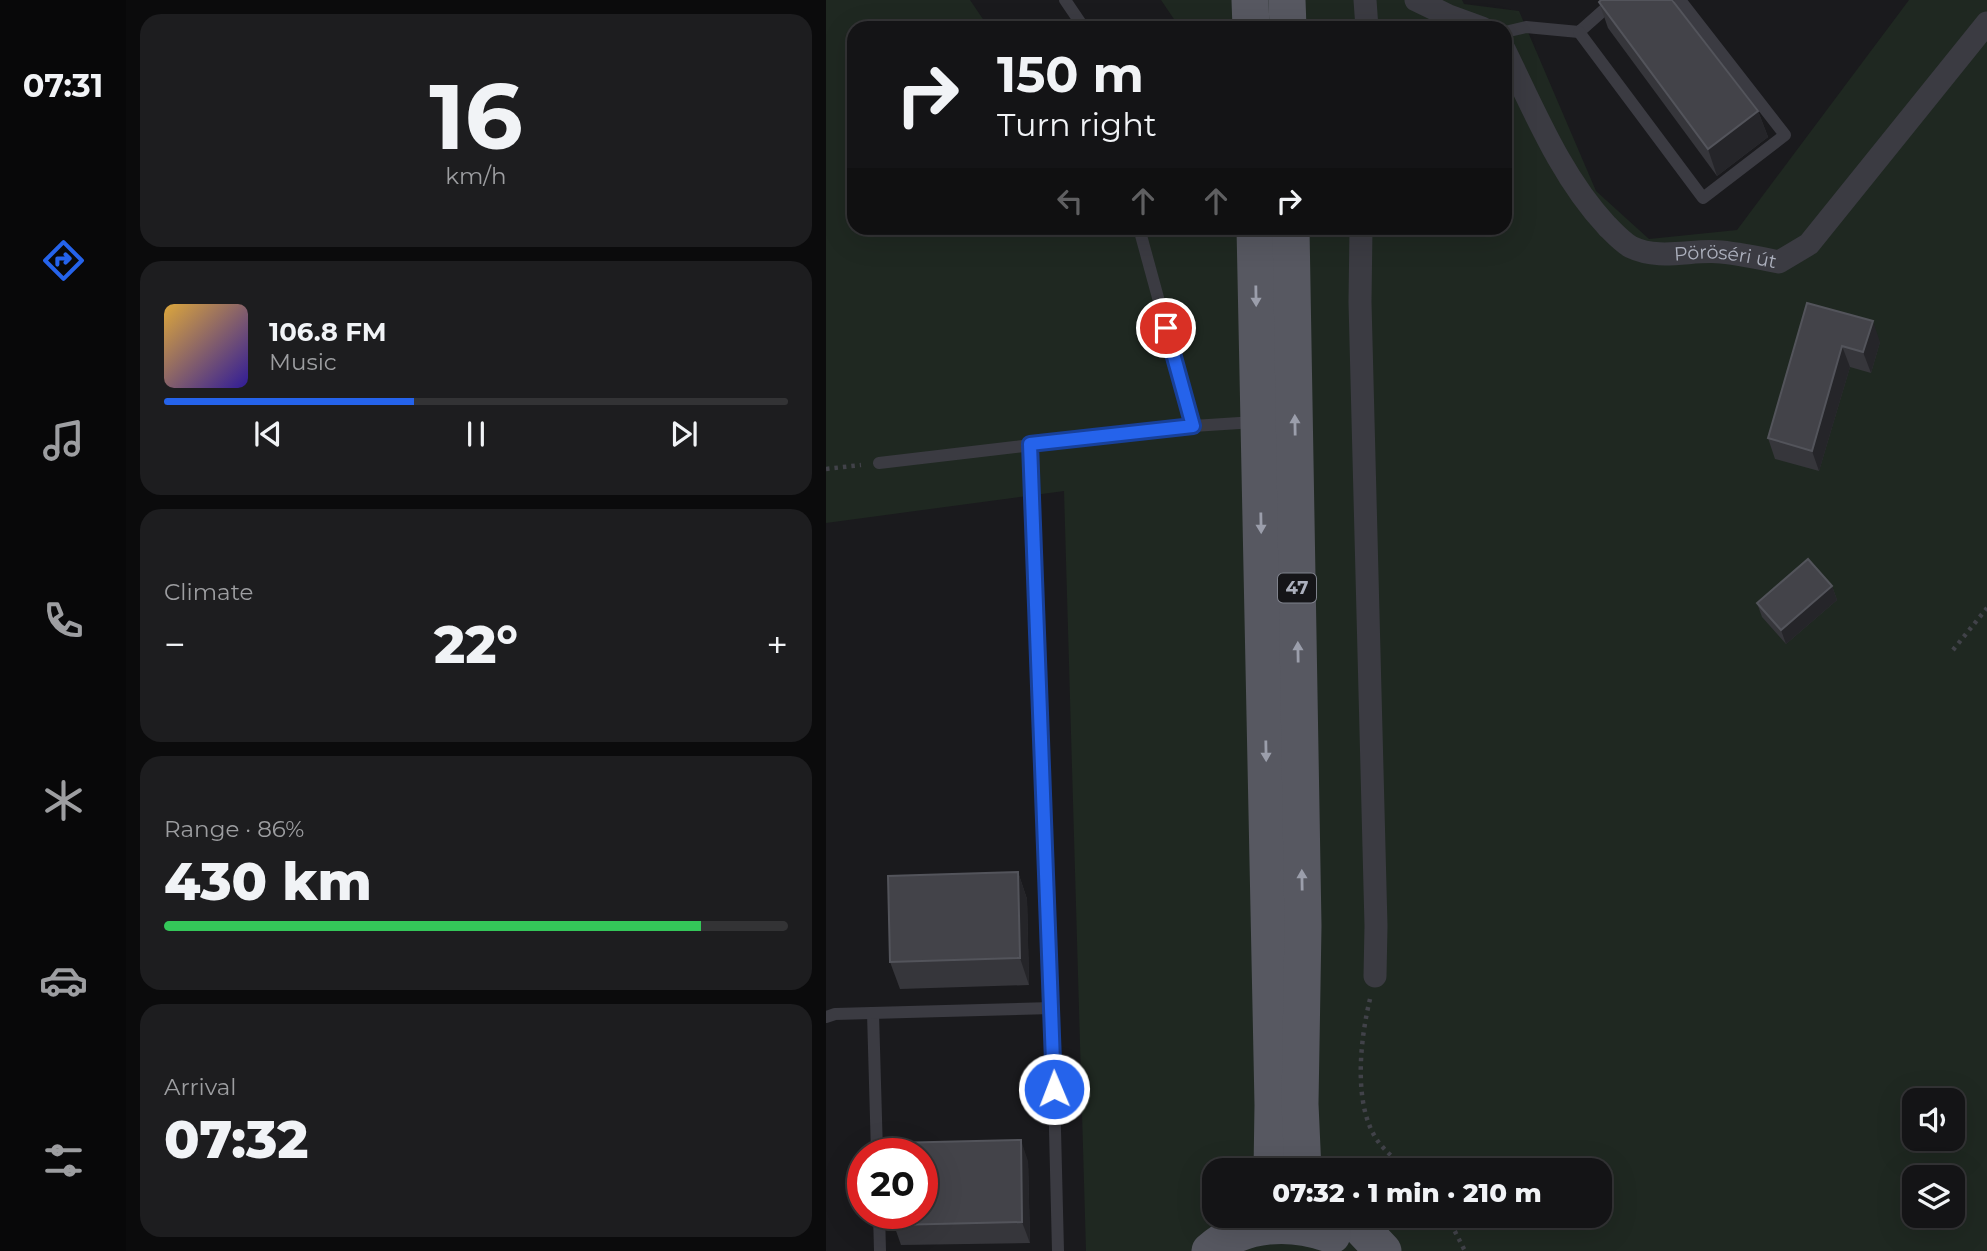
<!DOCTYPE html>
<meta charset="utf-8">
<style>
body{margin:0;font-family:Montserrat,sans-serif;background:#1d1d1f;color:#f1f3f6;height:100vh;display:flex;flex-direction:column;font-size:26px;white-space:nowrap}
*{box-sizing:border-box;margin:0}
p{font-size:23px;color:#9d9ea1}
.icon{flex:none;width:38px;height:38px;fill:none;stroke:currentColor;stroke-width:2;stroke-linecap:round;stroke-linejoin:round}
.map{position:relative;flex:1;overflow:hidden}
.side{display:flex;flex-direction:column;gap:14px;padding:14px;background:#0b0b0c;width:700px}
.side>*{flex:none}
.guide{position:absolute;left:21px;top:21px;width:665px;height:214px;border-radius:21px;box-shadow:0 7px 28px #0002,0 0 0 2px #333335;background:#141416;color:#f1f3f6;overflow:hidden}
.controls{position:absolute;left:1076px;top:1088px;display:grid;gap:14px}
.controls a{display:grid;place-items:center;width:63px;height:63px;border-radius:14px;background:#141416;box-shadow:0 7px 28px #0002,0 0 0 2px #333335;font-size:35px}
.speed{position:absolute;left:21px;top:1138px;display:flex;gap:14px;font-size:35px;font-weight:700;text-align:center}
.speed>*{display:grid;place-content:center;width:91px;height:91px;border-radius:50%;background:#141416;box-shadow:0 7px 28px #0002,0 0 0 2px #333335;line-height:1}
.speed .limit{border:10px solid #d22;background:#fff;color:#111}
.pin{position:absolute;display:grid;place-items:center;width:60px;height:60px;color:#fff;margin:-30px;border:4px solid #fff;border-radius:50%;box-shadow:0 2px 7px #0007}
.me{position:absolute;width:77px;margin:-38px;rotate:359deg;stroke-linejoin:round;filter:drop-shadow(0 0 5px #0008)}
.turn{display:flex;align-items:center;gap:24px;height:147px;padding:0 35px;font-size:32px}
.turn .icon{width:91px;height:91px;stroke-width:2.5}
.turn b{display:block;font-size:49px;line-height:60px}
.lanes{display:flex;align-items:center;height:66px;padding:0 35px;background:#0003;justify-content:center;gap:35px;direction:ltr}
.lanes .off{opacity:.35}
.big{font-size:52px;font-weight:800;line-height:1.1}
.side .tile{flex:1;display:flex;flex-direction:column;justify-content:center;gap:10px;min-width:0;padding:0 24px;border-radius:21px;background:#1d1d1f}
.side .dial{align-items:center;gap:0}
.dial b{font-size:91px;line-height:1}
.song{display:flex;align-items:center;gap:21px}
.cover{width:84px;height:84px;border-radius:10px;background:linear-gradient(135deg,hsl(40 70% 55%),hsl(250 70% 35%))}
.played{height:7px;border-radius:4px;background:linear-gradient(90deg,#2563eb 40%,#333335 40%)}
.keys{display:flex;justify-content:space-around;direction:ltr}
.heat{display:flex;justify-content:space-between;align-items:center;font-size:38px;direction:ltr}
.charge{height:10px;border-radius:5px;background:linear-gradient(90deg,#34c759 86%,#333335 0)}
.trip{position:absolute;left:376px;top:1158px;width:410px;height:70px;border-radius:21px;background:#141416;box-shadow:0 7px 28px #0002,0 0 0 2px #333335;font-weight:800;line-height:70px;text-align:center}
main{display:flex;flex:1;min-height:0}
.menu{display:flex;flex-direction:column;width:126px;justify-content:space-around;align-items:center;background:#080809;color:#9d9ea1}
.menu .icon{width:49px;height:49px}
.menu .current{color:#2563eb}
.menu b{font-size:32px;color:#f1f3f6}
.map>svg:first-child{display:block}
.green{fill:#1f2821;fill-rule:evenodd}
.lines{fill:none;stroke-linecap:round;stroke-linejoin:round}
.path{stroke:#414249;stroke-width:4.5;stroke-dasharray:3.5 5;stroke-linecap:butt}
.service{stroke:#3b3b42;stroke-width:12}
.minor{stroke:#3b3b42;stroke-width:23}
.primary{stroke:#575861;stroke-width:37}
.wall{fill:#36363b}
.shaded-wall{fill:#252529}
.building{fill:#434349;stroke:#53545b;stroke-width:2}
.oneway{fill:#9b9eab}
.route-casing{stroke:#184099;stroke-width:18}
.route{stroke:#2563eb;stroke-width:12}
.labels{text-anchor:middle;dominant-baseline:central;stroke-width:7;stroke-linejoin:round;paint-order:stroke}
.shield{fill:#151518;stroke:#7f828c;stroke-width:2}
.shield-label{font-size:18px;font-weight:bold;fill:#acb0bd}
.street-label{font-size:19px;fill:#acb0bd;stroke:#151518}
</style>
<main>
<nav class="menu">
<b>07:31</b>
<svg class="icon current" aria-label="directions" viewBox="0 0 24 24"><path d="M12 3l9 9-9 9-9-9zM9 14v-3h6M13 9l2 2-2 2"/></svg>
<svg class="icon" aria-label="music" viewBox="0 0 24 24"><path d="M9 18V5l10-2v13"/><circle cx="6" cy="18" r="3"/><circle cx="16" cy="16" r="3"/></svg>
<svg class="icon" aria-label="phone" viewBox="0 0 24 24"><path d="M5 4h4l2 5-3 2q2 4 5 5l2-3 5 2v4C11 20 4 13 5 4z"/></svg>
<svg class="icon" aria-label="climate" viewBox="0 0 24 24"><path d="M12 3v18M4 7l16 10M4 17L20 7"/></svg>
<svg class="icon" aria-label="car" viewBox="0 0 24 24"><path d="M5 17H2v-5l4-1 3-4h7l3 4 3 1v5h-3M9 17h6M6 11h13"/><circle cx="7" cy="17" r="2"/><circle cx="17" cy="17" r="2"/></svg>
<svg class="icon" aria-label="filters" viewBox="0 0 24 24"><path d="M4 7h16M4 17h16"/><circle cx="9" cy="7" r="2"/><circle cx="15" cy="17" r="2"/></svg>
</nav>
<section class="side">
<div class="tile dial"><b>16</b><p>km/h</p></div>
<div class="tile">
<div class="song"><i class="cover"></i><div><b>106.8 FM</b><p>Music</p></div></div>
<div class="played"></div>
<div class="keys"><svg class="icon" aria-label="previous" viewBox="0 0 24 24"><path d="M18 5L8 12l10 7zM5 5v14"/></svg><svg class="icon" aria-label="pause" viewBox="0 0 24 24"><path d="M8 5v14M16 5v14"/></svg><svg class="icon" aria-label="next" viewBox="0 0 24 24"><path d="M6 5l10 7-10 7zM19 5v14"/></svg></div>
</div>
<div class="tile"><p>Climate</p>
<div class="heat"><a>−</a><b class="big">22°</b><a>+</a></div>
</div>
<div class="tile"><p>Range · 86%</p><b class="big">430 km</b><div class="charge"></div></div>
<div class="tile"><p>Arrival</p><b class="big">07:32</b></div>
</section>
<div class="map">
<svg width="1161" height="1251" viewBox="0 0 1161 1251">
<rect width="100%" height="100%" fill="#1a1a1d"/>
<path class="green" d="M 0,0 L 144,0 L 163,28 L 28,28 L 28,228 L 298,228 L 301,231 L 360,232 L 360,228 L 679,228 L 679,28 L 354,28 L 335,0 L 636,0 L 638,4 L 693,11 L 770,191 L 823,239 L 911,230 L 1083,0 L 1161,0 L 1161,1251 L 260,1251 L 238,491 L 0,523 ZM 1088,1101 L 1127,1101 L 1127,1139 L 1088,1139 ZM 388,1171 L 774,1171 L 774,1216 L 388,1216 ZM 1088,1178 L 1127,1178 L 1127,1216 L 1088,1216 Z"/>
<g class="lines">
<g class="path">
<path d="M 0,469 L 35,465"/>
<path d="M 1127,650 L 1161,608"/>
<path d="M 544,999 C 534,1040 526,1109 554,1144 C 562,1154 573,1162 582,1171"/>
<path d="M 621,1216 L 639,1251"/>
</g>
<g class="service">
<path d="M 239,0 L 258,28"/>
<path d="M 679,32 L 700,27 L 753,32 L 789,0"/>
<path d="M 753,32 L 877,198 L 959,135 L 854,0"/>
<path d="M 313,228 L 367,426"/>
<path d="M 204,444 L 226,1008 L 232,1251"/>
<path d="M 53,463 L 367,426 L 429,422"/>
<path d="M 47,1013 L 51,1153"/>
<path d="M 0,1017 L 9,1014 L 226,1008"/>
<path d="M 53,1213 L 54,1251"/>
</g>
<g class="minor">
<path d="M 539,0 L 541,28"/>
<path d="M 590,0 L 623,16 L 656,28"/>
<path id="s1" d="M 679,51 C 708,110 735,177 781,226 C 788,233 796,242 805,247 C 834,261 866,249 895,252 C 915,254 934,258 953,262 L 983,244 L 1161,23"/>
<path d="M 535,228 L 534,302 L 550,926 L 549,976"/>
</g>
<g class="primary">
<path d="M 424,0 L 425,28"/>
<path d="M 461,0 L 462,28"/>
<path d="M 429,228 L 447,1105 L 446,1171"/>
<path d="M 465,228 L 477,926 L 474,1104 L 477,1171"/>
<path d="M 524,1216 L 557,1251"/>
<path d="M 384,1251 C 417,1221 466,1220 506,1235"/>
</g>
</g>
<g class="wall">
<path d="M 773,2 L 932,111 L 942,137 L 891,176 L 782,28 Z"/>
<path d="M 981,303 L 1054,342 L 1045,373 L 1024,367 L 993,471 L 949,459 L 942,438 Z"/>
<path d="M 1006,586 L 1011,600 L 960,644 L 936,617 L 931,603 Z"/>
<path d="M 192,872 L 201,899 L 203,985 L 74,989 L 64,962 Z"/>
<path d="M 202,1161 L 204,1243 L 75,1245 L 68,1225 Z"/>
</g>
<g class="shaded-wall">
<path d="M 932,111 L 942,137 L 891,176 L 882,149 Z"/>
<path d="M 1047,321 L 1054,342 L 1045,373 L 1037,352 Z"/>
<path d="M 1016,346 L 1024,367 L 993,471 L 986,451 Z"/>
<path d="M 1006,586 L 1011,600 L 960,644 L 955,630 Z"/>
<path d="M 192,872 L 201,899 L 203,985 L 194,958 Z"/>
<path d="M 195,1140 L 202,1161 L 204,1243 L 196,1222 Z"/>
</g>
<g class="building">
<path d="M 775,0 L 846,0 L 932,111 L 882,149 L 773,2 Z"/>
<path d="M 981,303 L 1047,321 L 1037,352 L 1016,346 L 986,451 L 942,438 Z"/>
<path d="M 982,559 L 1006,586 L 955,630 L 931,603 Z"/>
<path d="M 192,872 L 194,958 L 64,962 L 62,876 Z"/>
<path d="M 195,1140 L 196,1222 L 68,1225 L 67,1213 L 96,1213 L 96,1153 L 66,1153 L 66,1143 Z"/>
</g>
<defs><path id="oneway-solid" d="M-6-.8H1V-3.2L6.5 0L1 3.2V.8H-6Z" transform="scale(1.75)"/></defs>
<g class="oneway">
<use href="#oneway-solid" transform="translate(430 296) rotate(89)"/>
<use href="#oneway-solid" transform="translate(469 425) rotate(-91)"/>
<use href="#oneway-solid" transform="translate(435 523) rotate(89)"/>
<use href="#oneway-solid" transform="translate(472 652) rotate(-91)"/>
<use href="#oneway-solid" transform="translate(440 751) rotate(89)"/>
<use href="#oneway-solid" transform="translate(476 880) rotate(-91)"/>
</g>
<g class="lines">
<defs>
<path id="route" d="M 228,1089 L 204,444 L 367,426 L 340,328"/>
</defs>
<use href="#route" class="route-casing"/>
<use href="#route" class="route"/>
</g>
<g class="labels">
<rect class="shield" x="452" y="573.5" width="38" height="29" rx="5"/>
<g class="shield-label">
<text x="471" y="588">47</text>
</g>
<g class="street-label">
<text stroke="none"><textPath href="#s1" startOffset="331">Pöröséri út</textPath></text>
</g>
</g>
</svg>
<div class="controls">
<a><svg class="icon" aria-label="sound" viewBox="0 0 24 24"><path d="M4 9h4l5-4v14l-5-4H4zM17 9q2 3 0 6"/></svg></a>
<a><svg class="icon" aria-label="layers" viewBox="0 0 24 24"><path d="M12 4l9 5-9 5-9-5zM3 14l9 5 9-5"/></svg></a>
</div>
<div class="speed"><div class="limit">20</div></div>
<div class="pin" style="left:340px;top:328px;background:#d93025"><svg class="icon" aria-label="arrive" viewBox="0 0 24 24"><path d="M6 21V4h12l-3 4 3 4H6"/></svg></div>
<svg class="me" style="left:228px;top:1089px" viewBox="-20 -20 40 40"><circle r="17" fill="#2563eb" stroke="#fff" stroke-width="3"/><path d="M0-11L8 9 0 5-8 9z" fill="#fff"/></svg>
<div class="trip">07:32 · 1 min · 210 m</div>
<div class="guide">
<div class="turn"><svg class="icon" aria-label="right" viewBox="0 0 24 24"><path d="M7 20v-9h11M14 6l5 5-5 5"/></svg><div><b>150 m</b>Turn right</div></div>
<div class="lanes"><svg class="icon off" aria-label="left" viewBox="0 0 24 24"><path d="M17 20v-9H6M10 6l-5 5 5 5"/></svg><svg class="icon off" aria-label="ahead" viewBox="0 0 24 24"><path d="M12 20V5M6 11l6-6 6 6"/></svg><svg class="icon off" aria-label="ahead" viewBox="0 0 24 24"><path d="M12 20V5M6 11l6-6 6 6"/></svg><svg class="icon" aria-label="right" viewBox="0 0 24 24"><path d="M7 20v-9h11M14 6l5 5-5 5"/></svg></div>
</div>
</div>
</main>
